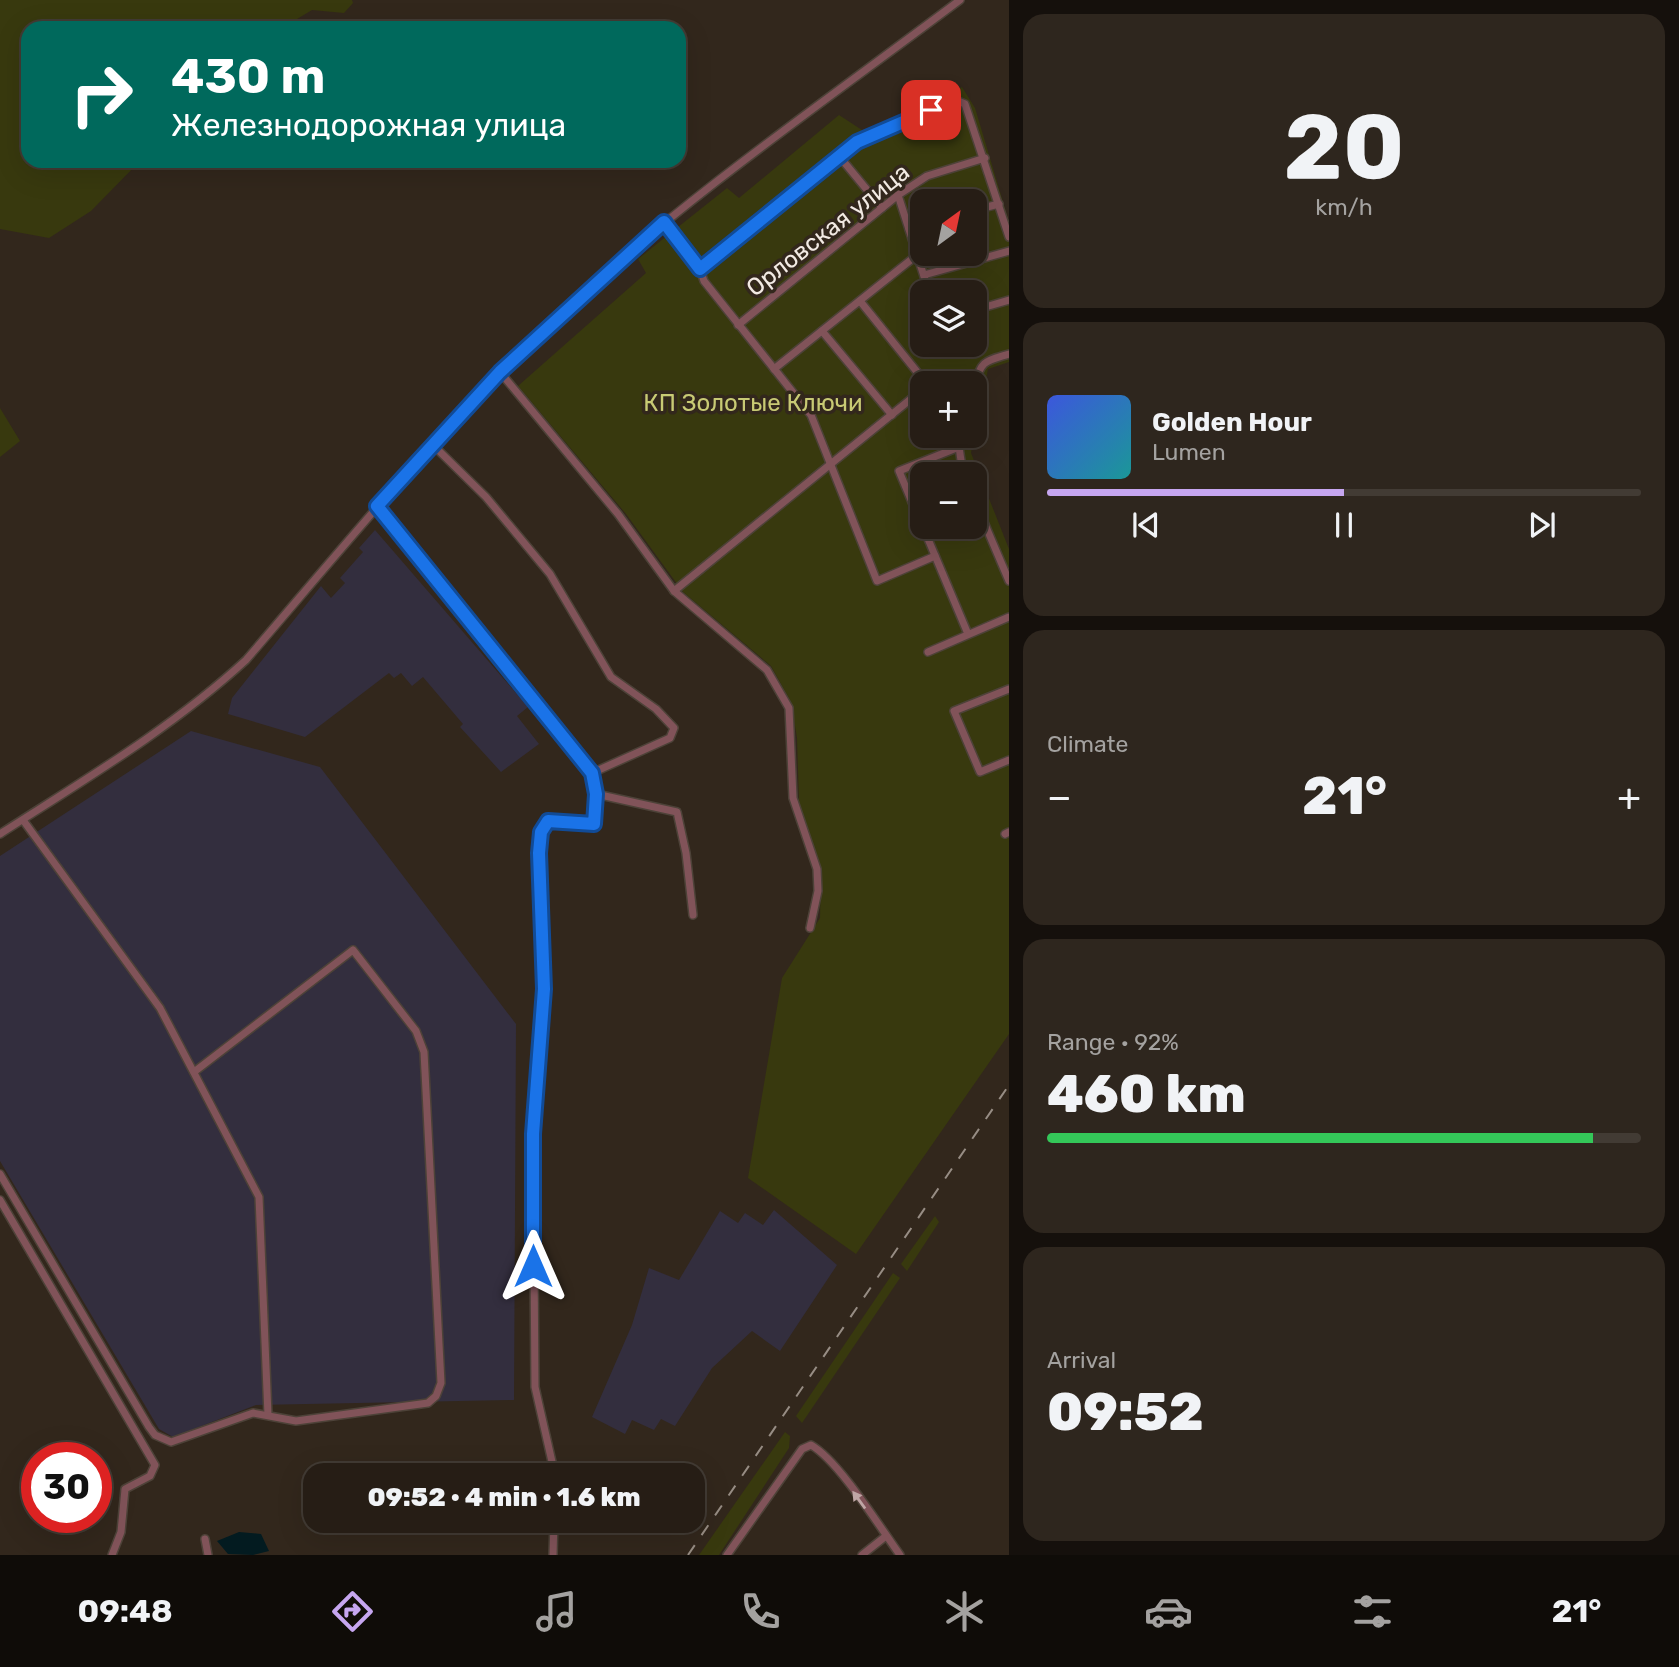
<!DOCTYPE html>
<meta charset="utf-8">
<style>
body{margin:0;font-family:Rubik,sans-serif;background:#2e261e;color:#f1f3f6;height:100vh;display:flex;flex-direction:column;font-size:26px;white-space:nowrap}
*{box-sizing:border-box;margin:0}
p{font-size:23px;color:#a4a2a0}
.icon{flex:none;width:38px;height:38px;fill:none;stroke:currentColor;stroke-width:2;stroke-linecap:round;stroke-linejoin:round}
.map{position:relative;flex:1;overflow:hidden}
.side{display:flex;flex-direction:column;gap:14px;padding:14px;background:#15100c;width:670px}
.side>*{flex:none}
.guide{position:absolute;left:21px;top:21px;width:665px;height:147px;border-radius:21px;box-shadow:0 7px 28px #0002,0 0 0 2px #423b34;background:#00695c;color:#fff;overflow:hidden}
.needle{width:46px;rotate:33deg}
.fabs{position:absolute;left:910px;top:189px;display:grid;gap:14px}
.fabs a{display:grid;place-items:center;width:77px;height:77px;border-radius:14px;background:#261d15;box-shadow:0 7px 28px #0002,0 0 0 2px #423b34;font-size:35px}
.speed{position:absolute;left:21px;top:1442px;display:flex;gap:14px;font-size:35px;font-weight:700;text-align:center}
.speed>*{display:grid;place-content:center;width:91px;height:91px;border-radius:50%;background:#261d15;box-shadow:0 7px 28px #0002,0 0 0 2px #423b34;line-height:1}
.speed .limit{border:10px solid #d22;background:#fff;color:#111}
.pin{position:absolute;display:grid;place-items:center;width:60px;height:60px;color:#fff;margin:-30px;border-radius:14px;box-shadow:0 4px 10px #0006}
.me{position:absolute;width:77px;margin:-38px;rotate:0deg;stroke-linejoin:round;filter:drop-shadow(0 0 5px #0008)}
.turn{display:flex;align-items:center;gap:24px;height:147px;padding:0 35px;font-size:32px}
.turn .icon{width:91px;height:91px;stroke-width:2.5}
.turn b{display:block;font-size:49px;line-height:60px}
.big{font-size:52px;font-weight:800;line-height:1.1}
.side .card{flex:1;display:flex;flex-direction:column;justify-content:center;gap:10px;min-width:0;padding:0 24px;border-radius:21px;background:#2e261e}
.side .dial{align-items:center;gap:0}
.dial b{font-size:91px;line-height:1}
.song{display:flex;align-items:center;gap:21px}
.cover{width:84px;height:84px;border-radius:10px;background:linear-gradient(135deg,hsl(230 70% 55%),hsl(180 70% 35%))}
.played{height:7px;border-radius:4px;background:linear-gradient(90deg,#c6a6f0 50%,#423b34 50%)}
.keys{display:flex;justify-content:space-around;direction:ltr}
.heat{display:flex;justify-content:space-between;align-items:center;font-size:38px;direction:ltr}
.charge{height:10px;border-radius:5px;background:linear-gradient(90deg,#34c759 92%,#423b34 0)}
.trip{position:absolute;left:303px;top:1463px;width:402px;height:70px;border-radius:21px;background:#261d15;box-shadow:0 7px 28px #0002,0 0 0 2px #423b34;font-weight:800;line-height:70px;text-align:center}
.tab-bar{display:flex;height:112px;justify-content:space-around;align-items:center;background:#0f0c08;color:#a4a2a0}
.tab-bar .icon{width:49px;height:49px}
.tab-bar .current{color:#c6a6f0}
.tab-bar b{font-size:32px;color:#f1f3f6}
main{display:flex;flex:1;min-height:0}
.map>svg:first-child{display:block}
.industrial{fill:#332e3e}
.green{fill:#38390e;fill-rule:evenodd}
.water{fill:#031b20}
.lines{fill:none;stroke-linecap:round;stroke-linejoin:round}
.minor-casing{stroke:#4d4238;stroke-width:10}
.minor{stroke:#815359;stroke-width:7}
.rail{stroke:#978d84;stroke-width:2;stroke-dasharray:12 12;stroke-linecap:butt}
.oneway{fill:#bfa6a5}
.route-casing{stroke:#114b97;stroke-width:18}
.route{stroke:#1a73e8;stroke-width:12}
.labels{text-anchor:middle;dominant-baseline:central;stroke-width:7;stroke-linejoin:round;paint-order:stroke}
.street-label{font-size:24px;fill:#f2eae3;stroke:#32271c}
.park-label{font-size:24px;fill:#c8ca74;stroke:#32271c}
</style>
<main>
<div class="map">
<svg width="1009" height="1555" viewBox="0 0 1009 1555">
<rect width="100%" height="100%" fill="#32271c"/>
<g class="industrial">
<path d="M 375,530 L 528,707 L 517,716 L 539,744 L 501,772 L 460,727 L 463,724 L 423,677 L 412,686 L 401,673 L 394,678 L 389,673 L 305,737 L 228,714 L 232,698 L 321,586 L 331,598 L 345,583 L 340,578 L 363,552 L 359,548 Z"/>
<path d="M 191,731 L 320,767 L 516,1024 L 514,1400 L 256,1405 L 173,1437 L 159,1429 L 0,1161 L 0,856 Z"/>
<path d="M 774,1210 L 837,1265 L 780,1351 L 752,1331 L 712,1368 L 675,1426 L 661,1419 L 654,1430 L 632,1420 L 625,1434 L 592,1417 L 632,1325 L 649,1268 L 679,1280 L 720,1211 L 738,1223 L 745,1213 L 763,1225 Z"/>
</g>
<g class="green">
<path d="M 0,0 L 352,0 L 353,3 L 344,13 L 312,10 L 282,28 L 268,28 L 260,20 L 252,28 L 28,28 L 28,161 L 140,161 L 91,211 L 49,238 L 0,229 Z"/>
<path d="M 962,87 L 975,108 L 1009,222 L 1009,362 L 988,369 L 975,433 L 975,383 L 922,383 L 922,436 L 974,436 L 971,453 L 1009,549 L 1009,1034 L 856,1254 L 748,1178 L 782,978 L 820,918 L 821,869 L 799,802 L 797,738 L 791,702 L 771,666 L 683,592 L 626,514 L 518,386 L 646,273 L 638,259 L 727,188 L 739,198 L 839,115 L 865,132 ZM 922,201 L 975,201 L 975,254 L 922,254 ZM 922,292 L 975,292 L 975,345 L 922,345 ZM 922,474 L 975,474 L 975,527 L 922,527 Z"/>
<path d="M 0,408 L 20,441 L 0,457 Z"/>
<path d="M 935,1216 L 939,1222 L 907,1271 L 901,1264 Z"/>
<path d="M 893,1273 L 900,1278 L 802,1423 L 796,1416 Z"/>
<path d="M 785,1432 L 790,1436 L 789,1448 L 719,1555 L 699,1555 Z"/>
</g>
<path class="water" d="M 239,1532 L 261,1534 L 269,1551 L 253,1555 L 228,1554 L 217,1541 Z"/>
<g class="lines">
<defs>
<g id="minor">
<path d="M 839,156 L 882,208"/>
<path d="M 898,195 L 929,292"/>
<path d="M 975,210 L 999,204"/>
<path d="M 664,222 L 700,269 L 704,281 L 811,415 L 877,581 L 935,556"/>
<path d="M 909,229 L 922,225"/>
<path d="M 700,269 L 857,142 L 956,100 L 965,104 L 1009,237"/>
<path d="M 924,275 L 1009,251"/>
<path d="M 860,301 L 926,383"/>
<path d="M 975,310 L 1009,300"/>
<path d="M 738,325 L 898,195 L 927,176 L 985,158"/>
<path d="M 822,331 L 892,415"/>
<path d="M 774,369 L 917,255"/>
<path d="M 500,372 L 618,514 L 674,591 L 767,670 L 789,708 L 793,798 L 817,869 L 818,891 L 810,928"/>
<path d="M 975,384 C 981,360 986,361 1009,354"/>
<path d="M 962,436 L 959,447 L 963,474"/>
<path d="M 432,444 L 486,497 L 550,574 L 611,677 L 656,709 L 674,728 L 670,738 L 592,773"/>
<path d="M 975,501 L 1009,581"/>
<path d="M 377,506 L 592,773 L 596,794 L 594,824 L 548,821 L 541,832 L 539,853 L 544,989 L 533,1134 L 535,1387 L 555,1475"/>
<path d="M 922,526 L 899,471 L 959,447"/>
<path d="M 923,527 L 968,634"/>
<path d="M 674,591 L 922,390"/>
<path d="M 928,652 L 1009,617"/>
<path d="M 1009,689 L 954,711 L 980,772 L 1009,760"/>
<path d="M 596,794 L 677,812 L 686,853 L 693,915"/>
<path d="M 23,820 L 160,1008 L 259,1197 L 268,1415"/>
<path d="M 0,834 C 84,780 172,728 246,660 C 351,538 453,413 571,303 C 693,192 828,99 960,0"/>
<path d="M 1005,834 L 1009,832"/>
<path d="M 0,1174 L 149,1427 L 155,1435 L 171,1442 L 253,1413 L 296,1421 L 428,1403 L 436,1396 L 441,1383 L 424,1052 L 416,1031 L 353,950 L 194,1072"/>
<path d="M 0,1200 L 155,1465 L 150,1476 L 125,1489 L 121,1532 L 112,1555"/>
<path d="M 205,1539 L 208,1555"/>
<path d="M 553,1555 L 554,1521"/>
<path d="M 727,1555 L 802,1449 L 811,1445 C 839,1461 879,1526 900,1555"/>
<path d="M 862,1555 L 886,1536"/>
</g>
</defs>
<use href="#minor" class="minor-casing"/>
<use href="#minor" class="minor"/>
<path class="rail" d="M 688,1555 L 1009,1085"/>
</g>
<defs><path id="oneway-solid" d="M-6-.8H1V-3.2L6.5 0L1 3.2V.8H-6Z" transform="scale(1.75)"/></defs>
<use class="oneway" href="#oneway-solid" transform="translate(859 1500) rotate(-126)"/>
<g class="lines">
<defs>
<path id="route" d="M 533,1266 L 533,1134 L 544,989 L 539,853 L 541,832 L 548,821 L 594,824 L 596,794 L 592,773 L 377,506 L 500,372 L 664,222 L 700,269 L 857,142 L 931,110"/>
</defs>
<use href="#route" class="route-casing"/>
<use href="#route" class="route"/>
</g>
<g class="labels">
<g class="street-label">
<text transform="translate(828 230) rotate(-38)">Орловская улица</text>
</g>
<g class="park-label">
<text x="753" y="403">КП Золотые Ключи</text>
</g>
</g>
</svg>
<div class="fabs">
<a><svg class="needle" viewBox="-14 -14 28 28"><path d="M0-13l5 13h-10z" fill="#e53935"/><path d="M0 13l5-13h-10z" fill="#a4a2a0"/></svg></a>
<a><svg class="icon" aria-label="layers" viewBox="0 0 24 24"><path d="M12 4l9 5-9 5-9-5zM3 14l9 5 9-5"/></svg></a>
<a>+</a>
<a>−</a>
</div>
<div class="speed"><div class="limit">30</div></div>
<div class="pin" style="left:931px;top:110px;background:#d93025"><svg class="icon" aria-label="arrive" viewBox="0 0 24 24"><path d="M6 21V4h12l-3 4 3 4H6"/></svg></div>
<svg class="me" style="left:533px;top:1266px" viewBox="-20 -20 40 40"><path d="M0-17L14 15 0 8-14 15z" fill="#1a73e8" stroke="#fff" stroke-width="4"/></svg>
<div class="trip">09:52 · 4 min · 1.6 km</div>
<div class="guide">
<div class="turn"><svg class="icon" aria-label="right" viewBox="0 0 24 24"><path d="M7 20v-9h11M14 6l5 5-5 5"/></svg><div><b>430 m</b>Железнодорожная улица</div></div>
</div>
</div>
<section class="side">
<div class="card dial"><b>20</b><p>km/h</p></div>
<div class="card">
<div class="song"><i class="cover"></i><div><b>Golden Hour</b><p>Lumen</p></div></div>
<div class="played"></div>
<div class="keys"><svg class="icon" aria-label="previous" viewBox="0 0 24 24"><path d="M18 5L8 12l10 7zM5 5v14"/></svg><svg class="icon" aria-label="pause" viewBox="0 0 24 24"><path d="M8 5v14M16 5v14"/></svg><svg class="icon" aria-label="next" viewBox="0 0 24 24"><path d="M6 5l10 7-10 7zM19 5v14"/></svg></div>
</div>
<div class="card"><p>Climate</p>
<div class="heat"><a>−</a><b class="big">21°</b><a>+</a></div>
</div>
<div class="card"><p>Range · 92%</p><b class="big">460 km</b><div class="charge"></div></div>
<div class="card"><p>Arrival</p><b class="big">09:52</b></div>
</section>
</main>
<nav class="tab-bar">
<b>09:48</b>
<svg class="icon current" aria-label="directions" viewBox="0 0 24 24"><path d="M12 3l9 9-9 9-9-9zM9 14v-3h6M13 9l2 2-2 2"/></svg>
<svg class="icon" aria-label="music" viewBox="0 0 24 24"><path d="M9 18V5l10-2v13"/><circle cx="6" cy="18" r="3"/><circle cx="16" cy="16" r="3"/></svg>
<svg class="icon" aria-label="phone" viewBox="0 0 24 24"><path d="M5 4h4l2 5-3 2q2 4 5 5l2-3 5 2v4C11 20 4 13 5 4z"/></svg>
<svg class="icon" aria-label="climate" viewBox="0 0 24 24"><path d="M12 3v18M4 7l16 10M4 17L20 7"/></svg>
<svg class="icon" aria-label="car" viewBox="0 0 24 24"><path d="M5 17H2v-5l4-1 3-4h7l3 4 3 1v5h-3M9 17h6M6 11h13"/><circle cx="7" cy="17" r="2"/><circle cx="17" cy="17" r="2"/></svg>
<svg class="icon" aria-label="filters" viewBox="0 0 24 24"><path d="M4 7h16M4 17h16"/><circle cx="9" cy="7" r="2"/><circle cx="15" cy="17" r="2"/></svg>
<b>21°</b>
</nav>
